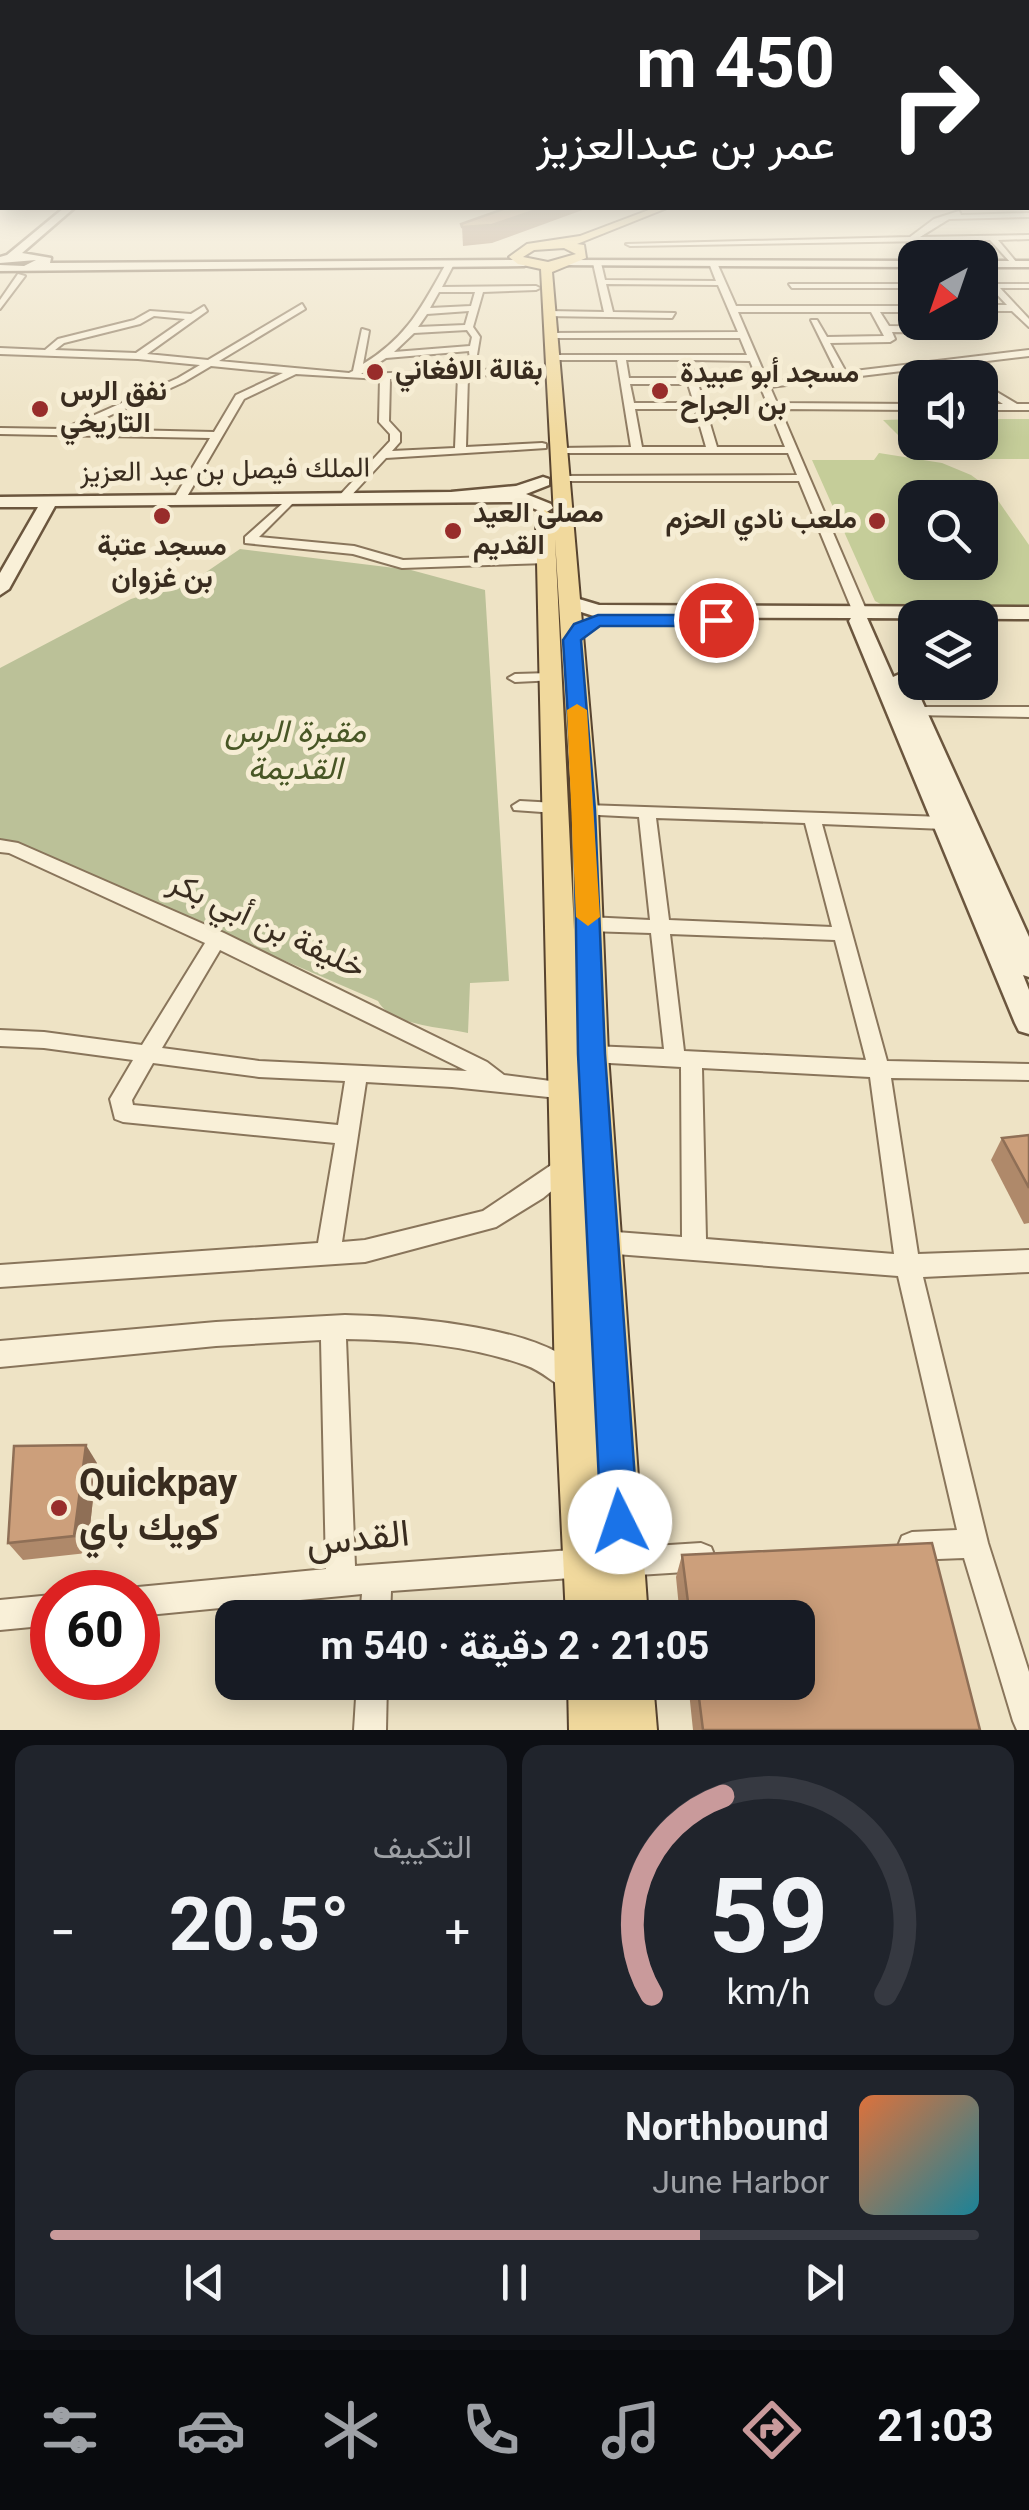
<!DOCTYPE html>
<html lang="ar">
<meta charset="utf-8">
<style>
body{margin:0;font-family:Georgia,Vazirmatn,serif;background:#20242c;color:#f1f3f6;direction:rtl;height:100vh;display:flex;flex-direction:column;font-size:38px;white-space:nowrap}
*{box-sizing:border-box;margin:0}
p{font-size:32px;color:#9ea1a6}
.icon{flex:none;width:55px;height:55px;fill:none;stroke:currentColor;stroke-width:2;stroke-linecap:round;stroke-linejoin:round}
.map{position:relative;height:1730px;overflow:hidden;direction:ltr}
.side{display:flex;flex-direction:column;gap:15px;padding:15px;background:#0d0f14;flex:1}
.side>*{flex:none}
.guide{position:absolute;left:0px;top:0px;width:1030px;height:210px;box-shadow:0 5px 25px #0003;direction:rtl;background:#202124;color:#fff;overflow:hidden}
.needle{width:65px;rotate:220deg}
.fabs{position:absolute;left:898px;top:240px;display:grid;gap:20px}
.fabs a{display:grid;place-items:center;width:100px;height:100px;border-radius:20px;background:#171b24;box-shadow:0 5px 25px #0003;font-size:50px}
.speed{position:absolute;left:30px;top:1570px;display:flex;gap:20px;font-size:50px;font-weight:700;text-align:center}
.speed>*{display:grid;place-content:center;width:130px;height:130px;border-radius:50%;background:#171b24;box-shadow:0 5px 25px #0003;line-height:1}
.speed .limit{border:15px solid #d22;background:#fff;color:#111}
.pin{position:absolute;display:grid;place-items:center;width:85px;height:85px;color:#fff;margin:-42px;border:5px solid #fff;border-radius:50%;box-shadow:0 2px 10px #0007}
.me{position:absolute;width:110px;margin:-55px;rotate:356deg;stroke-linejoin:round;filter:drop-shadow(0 0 8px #0008)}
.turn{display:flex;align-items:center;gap:35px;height:210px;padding:0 30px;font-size:45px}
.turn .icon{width:130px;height:130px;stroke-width:2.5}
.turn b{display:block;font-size:70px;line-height:85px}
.big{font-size:75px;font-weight:700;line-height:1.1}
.side .widget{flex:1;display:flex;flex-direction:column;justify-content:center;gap:15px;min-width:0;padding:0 35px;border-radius:20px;background:#20242c}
.side .dial{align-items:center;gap:0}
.dial svg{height:260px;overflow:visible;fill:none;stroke:#363941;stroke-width:7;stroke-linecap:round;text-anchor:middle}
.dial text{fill:#f1f3f6;stroke:none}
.song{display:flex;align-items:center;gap:30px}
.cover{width:120px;height:120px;border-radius:15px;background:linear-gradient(135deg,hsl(20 70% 55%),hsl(190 70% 35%))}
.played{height:10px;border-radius:5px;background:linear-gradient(90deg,#c99a9b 70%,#363941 70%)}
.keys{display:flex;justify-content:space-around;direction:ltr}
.heat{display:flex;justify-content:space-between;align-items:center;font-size:55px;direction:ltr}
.side .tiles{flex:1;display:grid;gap:15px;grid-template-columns:1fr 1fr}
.widget:last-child{grid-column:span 2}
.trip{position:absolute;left:215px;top:1600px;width:600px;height:100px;border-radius:20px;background:#171b24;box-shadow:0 5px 25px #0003;font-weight:700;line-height:100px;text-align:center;direction:rtl}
.menu{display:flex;height:160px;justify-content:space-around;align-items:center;background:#090b0e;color:#9ea1a6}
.menu .icon{width:70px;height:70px}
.menu .current{color:#c99a9b}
.menu b{font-size:45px;color:#f1f3f6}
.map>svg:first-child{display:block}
.green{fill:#c5cd99;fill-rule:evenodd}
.cemetery{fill:#bbc198}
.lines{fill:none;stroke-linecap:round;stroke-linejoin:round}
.street-casing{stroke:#89755b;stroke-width:4}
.secondary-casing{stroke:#6b563e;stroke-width:5}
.primary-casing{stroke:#57432f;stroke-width:4}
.street{fill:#f9f0d8;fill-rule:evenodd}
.secondary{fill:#f9f0d8;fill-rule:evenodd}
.primary{fill:#f1d99d;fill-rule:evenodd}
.wall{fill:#af896a}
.shaded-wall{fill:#8f6f56}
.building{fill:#cc9f7b;stroke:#8f6f56;stroke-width:2.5}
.route{fill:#1a73e8;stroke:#114b97;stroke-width:2.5}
.slow{fill:#f59e0b}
.poi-dot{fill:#982d2b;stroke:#f6edd4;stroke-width:4}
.labels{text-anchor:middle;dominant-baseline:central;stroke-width:10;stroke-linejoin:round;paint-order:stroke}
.far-poi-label{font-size:28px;font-weight:bold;fill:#392c1f;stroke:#f6edd4;text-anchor:start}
.far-street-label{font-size:28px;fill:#392c1f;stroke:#f6edd4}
.park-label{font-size:32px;font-style:italic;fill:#485625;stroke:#f6edd4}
.street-label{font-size:32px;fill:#392c1f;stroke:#f6edd4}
.near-poi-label{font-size:38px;font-weight:bold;fill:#392c1f;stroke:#f6edd4;text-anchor:start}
.near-street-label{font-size:38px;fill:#392c1f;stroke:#f6edd4}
</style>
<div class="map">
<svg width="1029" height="1730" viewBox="0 0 1029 1730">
<rect width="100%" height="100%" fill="#eee3c5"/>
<g class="green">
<path d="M 915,419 L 915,442 L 980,442 L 980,419 L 1029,419 L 1029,459 L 945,459 L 917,454 L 883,420 Z"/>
<path d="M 879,453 L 942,463 L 971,475 L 990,489 L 1029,545 L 1029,607 L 886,607 L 875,601 L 812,460 L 874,460 ZM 915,498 L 980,498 L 980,562 L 915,562 Z"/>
</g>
<path class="cemetery" d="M 240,549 L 411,570 L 485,590 L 509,981 L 470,983 L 468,1033 C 443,1027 391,1026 378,1001 L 0,838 L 0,668 L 131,599 L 196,579 Z"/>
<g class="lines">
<defs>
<g id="street">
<path d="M 959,211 L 961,215 L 1029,213 L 1029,217 L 949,219 L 920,237 L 1029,235 L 1029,239 L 998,240 L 1017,263 L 1011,263 L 990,240 L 630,246 L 626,244 L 910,237 L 934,219 Z"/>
<path d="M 597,261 L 601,263 L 605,280 L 716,281 L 709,263 L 713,261 L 717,263 L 736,306 L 915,306 L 915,312 L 880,312 L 889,326 L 957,327 L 961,330 L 957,333 L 892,332 L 895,339 L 890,342 L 830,343 L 846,372 L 1029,350 L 1029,356 L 954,365 L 972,378 L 961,378 L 943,366 L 770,387 L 777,403 L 915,404 L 915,410 L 780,409 L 867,612 L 865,615 L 855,615 L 853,612 L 799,481 L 556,481 L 556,477 L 560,476 L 797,475 L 788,453 L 554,453 L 553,451 L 558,448 L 631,447 L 617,360 L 551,360 L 548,359 L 548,355 L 747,355 L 740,338 L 547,338 L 550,333 L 738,332 L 718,285 L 606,284 L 613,312 L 675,313 L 672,318 L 545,316 L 548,311 L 604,312 L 593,263 ZM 738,312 L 871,312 L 884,336 L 827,337 L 817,320 L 811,320 L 837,373 L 768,382 ZM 626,360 L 681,360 L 686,378 L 629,378 ZM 691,360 L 750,361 L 785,447 L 717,447 ZM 630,384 L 688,384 L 694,403 L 634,403 ZM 635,409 L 695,409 L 706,447 L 642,447 Z"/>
<path d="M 447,262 L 454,264 L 442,287 L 536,286 L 540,288 L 536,290 L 483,292 L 473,327 L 480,337 L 476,361 L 470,361 L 469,351 L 386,358 L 361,374 L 542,368 L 544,370 L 539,373 L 468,376 L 466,447 L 542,443 L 546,444 L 546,448 L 386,458 L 347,500 L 339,500 L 339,496 L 390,441 L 390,434 L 379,422 L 380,379 L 296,374 L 244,399 L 185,500 L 179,503 L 173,500 L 210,438 L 0,434 L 0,428 L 63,429 L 178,378 L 200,365 L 138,359 L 0,354 L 0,348 L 45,350 L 58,339 L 134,320 L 150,311 L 191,314 L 204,306 L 207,311 L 147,354 L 208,360 L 302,304 L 305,309 L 219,361 L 349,373 L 353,371 L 362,329 L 369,331 L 363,364 C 408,337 422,306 447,262 ZM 439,292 L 475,292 L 471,306 L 430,308 ZM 469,311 L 465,325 L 418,327 L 427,314 ZM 154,316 L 185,319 L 136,353 L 55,350 L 64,343 L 140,324 ZM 467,330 L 472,337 L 470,346 L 394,352 L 414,333 ZM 211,366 L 283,373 L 236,395 L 214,432 L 80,429 L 184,382 ZM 458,376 L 455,448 L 392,451 L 400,442 L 400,433 L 389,421 L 390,379 Z"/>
<path d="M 18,274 L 25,276 L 0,309 L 0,300 Z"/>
<path d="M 789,284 L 915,284 L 915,288 L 792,288 Z"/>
<path d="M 980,284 L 1029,284 L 1029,288 L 1000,288 L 1029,319 L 1029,327 L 1012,311 L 980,311 L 980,305 L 1007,305 L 991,288 L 980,288 Z"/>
<path d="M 980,382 L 1017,404 L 1029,404 L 1029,410 L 980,410 L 980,404 L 1003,404 L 980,389 Z"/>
<path d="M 291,496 L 295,497 L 295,501 L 259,537 L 354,546 L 403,560 L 547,555 L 553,559 L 547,563 L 402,568 L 353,554 L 245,543 L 245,537 Z"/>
<path d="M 551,673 L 558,677 L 556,680 L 515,682 L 508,678 L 515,674 Z"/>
<path d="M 916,707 L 1029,707 L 1029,717 L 911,715 L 908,712 Z"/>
<path d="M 520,801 L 556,803 L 564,808 L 556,813 L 514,810 L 512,806 Z"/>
<path d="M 585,805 L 944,817 L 952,823 L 944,829 L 822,824 L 887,1061 L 1029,1064 L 1029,1080 L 891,1078 L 918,1254 L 1029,1250 L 1029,1272 L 923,1277 L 988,1543 L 1029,1672 L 1029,1730 L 1017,1730 L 1013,1721 L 964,1558 L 912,1560 L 902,1556 L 898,1546 L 902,1536 L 912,1532 L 957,1530 L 898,1276 L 603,1253 L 595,1250 L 591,1242 L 595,1234 L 603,1231 L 682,1237 L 681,1067 L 592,1062 L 585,1060 L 582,1054 L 585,1048 L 592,1046 L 664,1049 L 651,933 L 588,931 L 581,929 L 579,924 L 581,919 L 588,917 L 650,920 L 639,817 L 579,814 L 577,810 ZM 656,818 L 805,823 L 832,927 L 669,920 ZM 670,934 L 835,940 L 866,1060 L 684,1051 ZM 702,1068 L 870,1077 L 894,1254 L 706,1239 Z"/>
<path d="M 0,840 L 18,843 L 224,933 L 487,1062 L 504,1075 L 574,1084 L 578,1090 L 574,1096 L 567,1099 L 452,1087 L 366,1082 L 342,1242 L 365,1240 L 483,1211 L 569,1153 L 577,1156 L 580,1163 L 577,1170 L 543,1198 L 496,1227 L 365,1262 L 0,1287 L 0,1265 L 318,1243 L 335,1143 L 123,1122 L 115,1119 L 110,1099 L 133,1060 L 44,1048 L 0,1046 L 0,1030 L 44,1032 L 142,1045 L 205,943 L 9,853 L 0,852 ZM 220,950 L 467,1071 L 259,1061 L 162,1048 ZM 153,1063 L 259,1077 L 345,1081 L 338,1125 L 133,1105 L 132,1100 Z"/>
<path d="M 345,1315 C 397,1316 563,1326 585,1379 L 581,1388 L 572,1392 C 555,1385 543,1371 525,1365 C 468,1345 405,1340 346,1339 L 355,1566 L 585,1549 L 595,1553 L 599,1563 L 595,1573 L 585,1577 L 391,1591 L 390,1618 L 360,1618 L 362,1594 L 138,1616 L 138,1592 L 127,1592 L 138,1587 L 326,1569 L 321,1340 L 216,1346 L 0,1367 L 0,1341 L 216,1322 Z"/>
<path d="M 701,1543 L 711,1547 L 715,1557 L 711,1567 L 701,1571 L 622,1576 L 612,1572 L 608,1562 L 612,1552 L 622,1548 Z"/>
<path d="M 52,1595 L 52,1625 L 0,1630 L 0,1600 Z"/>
<path d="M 357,1682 L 387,1682 L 386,1730 L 354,1730 Z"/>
</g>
<g id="secondary">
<path d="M 64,208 L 74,208 L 22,253 L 51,258 L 50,263 L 524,260 L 530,263 L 524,266 L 0,271 L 0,265 L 24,266 L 36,260 L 0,263 L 0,257 L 7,255 Z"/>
<path d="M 561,260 L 915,261 L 915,267 L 557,265 Z"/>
<rect x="980" y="261" width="49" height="6"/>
<path d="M 543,477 L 549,479 L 549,485 L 526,494 L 551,504 L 553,508 L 545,513 L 517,502 L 55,506 L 9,589 L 0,595 L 0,573 L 38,507 L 0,507 L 0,497 L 451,492 L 516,486 Z"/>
<path d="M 569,596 L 599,605 L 1029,607 L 1029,619 L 867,618 L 893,677 L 902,673 L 912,679 L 1029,937 L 1029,977 L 1023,975 L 1029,990 L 1029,1034 L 1019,1031 L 1015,1023 L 849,621 L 851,618 L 597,617 L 562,606 L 562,598 Z"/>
</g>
<g id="primary">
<path d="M 654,208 L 667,208 L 577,244 L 584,245 L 586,258 L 552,272 L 598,810 L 608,1054 L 648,1618 L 566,1618 L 555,1384 L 536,516 L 545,510 L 554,516 L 541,269 L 518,264 L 509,257 L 527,244 L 580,236 ZM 564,248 L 576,254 L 548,262 L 523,257 L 534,250 ZM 555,539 L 572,810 L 574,929 Z"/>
<path d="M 568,1682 L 653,1682 L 657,1730 L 569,1730 Z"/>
</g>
</defs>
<use href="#street" class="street-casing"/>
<use href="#secondary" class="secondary-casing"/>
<use href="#primary" class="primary-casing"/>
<use href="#street" class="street"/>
<use href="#secondary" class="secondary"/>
<use href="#primary" class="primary"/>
</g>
<g class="wall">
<path d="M 1029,1135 L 1029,1223 L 1024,1224 L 991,1160 L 1002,1138 Z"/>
<path d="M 97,1463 L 87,1553 L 23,1560 L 8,1543 Z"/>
<path d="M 932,1543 L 980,1730 L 693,1730 L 688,1682 L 798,1682 L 798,1618 L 680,1618 L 676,1577 L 682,1555 Z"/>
</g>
<g class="shaded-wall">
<path d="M 542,208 L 588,208 L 492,243 L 463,246 L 462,227 Z"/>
<path d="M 86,1445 L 97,1463 L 87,1553 L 74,1536 Z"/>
</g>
<g class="building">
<path d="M 506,208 L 542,208 L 492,225 L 462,227 L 461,224 Z"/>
<path d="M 1029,1135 L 1029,1188 L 1002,1138 Z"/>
<path d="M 86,1445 L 74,1536 L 8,1543 L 14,1446 Z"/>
<path d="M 932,1543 L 980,1730 L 703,1730 L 697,1682 L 798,1682 L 798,1618 L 690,1618 L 682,1555 Z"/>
</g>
<linearGradient id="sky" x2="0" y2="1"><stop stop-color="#8ebad6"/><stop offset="0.45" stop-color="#f7f2e5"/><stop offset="1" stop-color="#f7f2e5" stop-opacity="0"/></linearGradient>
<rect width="1029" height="438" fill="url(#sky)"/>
<path class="route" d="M 598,615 L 716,615 L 725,620 L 716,626 L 600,626 L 581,640 L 595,810 L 605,1054 L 638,1522 L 632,1535 L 620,1540 L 607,1535 L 601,1522 L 578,1054 L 574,810 L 563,640 L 574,624 Z"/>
<path class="slow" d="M 577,704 L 587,710 L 600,917 L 588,926 L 576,917 L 567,710 Z"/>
<g class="poi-dot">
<circle cx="375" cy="372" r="10"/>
<circle cx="660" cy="391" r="10"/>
<circle cx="40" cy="409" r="10"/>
<circle cx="162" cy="516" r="10"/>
<circle cx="877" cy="521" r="10"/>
<circle cx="453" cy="531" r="10"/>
<circle cx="59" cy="1508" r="10"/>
</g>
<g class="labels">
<g class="far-poi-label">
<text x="395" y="372">بقالة الافغاني</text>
<text x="680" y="375">مسجد أبو عبيدة<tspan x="680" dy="32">بن الجراح</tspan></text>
<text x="60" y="393">نفق الرس<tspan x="60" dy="32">التاريخي</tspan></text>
<text x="473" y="515">مصلى العيد<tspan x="473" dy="32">القديم</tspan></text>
<text x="857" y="521" text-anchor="end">ملعب نادي الحزم</text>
<text x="162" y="548" text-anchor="middle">مسجد عتبة<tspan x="162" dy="32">بن غزوان</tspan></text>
</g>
<g class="far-street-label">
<text transform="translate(225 472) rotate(-1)">الملك فيصل بن عبد العزيز</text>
</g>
<g class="park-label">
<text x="295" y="734">مقبرة الرس<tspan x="295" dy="37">القديمة</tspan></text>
</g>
<g class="street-label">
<text transform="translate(266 927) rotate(25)">خليفة بن أبي بكر</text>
</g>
<g class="near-poi-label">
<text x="79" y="1486">Quickpay<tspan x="79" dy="44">كويك باي</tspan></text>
</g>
<g class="near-street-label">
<text transform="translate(358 1541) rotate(-6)">القدس</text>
</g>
</g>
</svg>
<div class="fabs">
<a><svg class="needle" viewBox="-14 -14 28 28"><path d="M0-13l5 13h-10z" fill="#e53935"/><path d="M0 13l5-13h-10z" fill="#9ea1a6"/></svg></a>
<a><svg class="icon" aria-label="sound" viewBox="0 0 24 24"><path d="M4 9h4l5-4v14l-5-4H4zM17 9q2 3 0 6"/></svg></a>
<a><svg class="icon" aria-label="search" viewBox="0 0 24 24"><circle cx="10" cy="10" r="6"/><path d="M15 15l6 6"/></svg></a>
<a><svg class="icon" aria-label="layers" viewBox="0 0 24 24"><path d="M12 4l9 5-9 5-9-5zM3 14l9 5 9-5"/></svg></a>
</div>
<div class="speed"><div class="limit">60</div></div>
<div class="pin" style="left:716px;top:620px;background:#d93025"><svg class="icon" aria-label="arrive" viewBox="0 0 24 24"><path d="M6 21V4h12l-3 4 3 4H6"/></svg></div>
<svg class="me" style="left:620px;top:1522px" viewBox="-20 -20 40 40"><circle r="19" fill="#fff"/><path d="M0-13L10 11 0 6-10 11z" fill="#1a73e8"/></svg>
<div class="trip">21:05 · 2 دقيقة · 540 m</div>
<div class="guide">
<div class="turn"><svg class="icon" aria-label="right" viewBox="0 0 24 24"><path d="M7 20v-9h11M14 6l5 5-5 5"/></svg><div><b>450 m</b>عمر بن عبدالعزيز</div></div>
</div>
</div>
<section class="side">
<div class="tiles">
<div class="widget dial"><svg viewBox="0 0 100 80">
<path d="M14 69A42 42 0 1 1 86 69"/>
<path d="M14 69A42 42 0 0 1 36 8" stroke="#c99a9b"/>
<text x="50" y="56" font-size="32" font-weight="700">59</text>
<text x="50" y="72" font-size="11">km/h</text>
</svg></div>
<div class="widget"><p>التكييف</p>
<div class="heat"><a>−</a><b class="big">20.5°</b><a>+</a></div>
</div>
<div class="widget">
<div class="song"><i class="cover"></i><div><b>Northbound</b><p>June Harbor</p></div></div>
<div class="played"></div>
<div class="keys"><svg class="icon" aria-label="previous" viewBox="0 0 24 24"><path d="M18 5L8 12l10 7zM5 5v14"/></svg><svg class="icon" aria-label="pause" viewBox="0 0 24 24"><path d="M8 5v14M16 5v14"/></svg><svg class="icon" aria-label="next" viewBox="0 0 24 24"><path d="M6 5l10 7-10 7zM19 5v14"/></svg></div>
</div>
</div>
</section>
<nav class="menu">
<b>21:03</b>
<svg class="icon current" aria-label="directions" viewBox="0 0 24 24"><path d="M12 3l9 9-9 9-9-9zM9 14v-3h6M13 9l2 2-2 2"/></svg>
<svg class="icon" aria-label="music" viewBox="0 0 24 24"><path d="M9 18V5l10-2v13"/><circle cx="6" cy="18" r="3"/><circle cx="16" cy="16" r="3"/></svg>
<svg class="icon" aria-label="phone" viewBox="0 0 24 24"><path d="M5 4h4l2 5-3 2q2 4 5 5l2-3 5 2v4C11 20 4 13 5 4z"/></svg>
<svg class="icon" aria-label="climate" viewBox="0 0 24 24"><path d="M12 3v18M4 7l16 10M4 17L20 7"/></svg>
<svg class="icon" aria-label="car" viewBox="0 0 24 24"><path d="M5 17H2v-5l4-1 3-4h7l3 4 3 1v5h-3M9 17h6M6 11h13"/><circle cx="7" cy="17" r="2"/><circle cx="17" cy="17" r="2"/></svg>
<svg class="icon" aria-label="filters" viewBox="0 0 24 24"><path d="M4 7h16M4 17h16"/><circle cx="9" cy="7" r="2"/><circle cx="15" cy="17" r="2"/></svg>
</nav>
